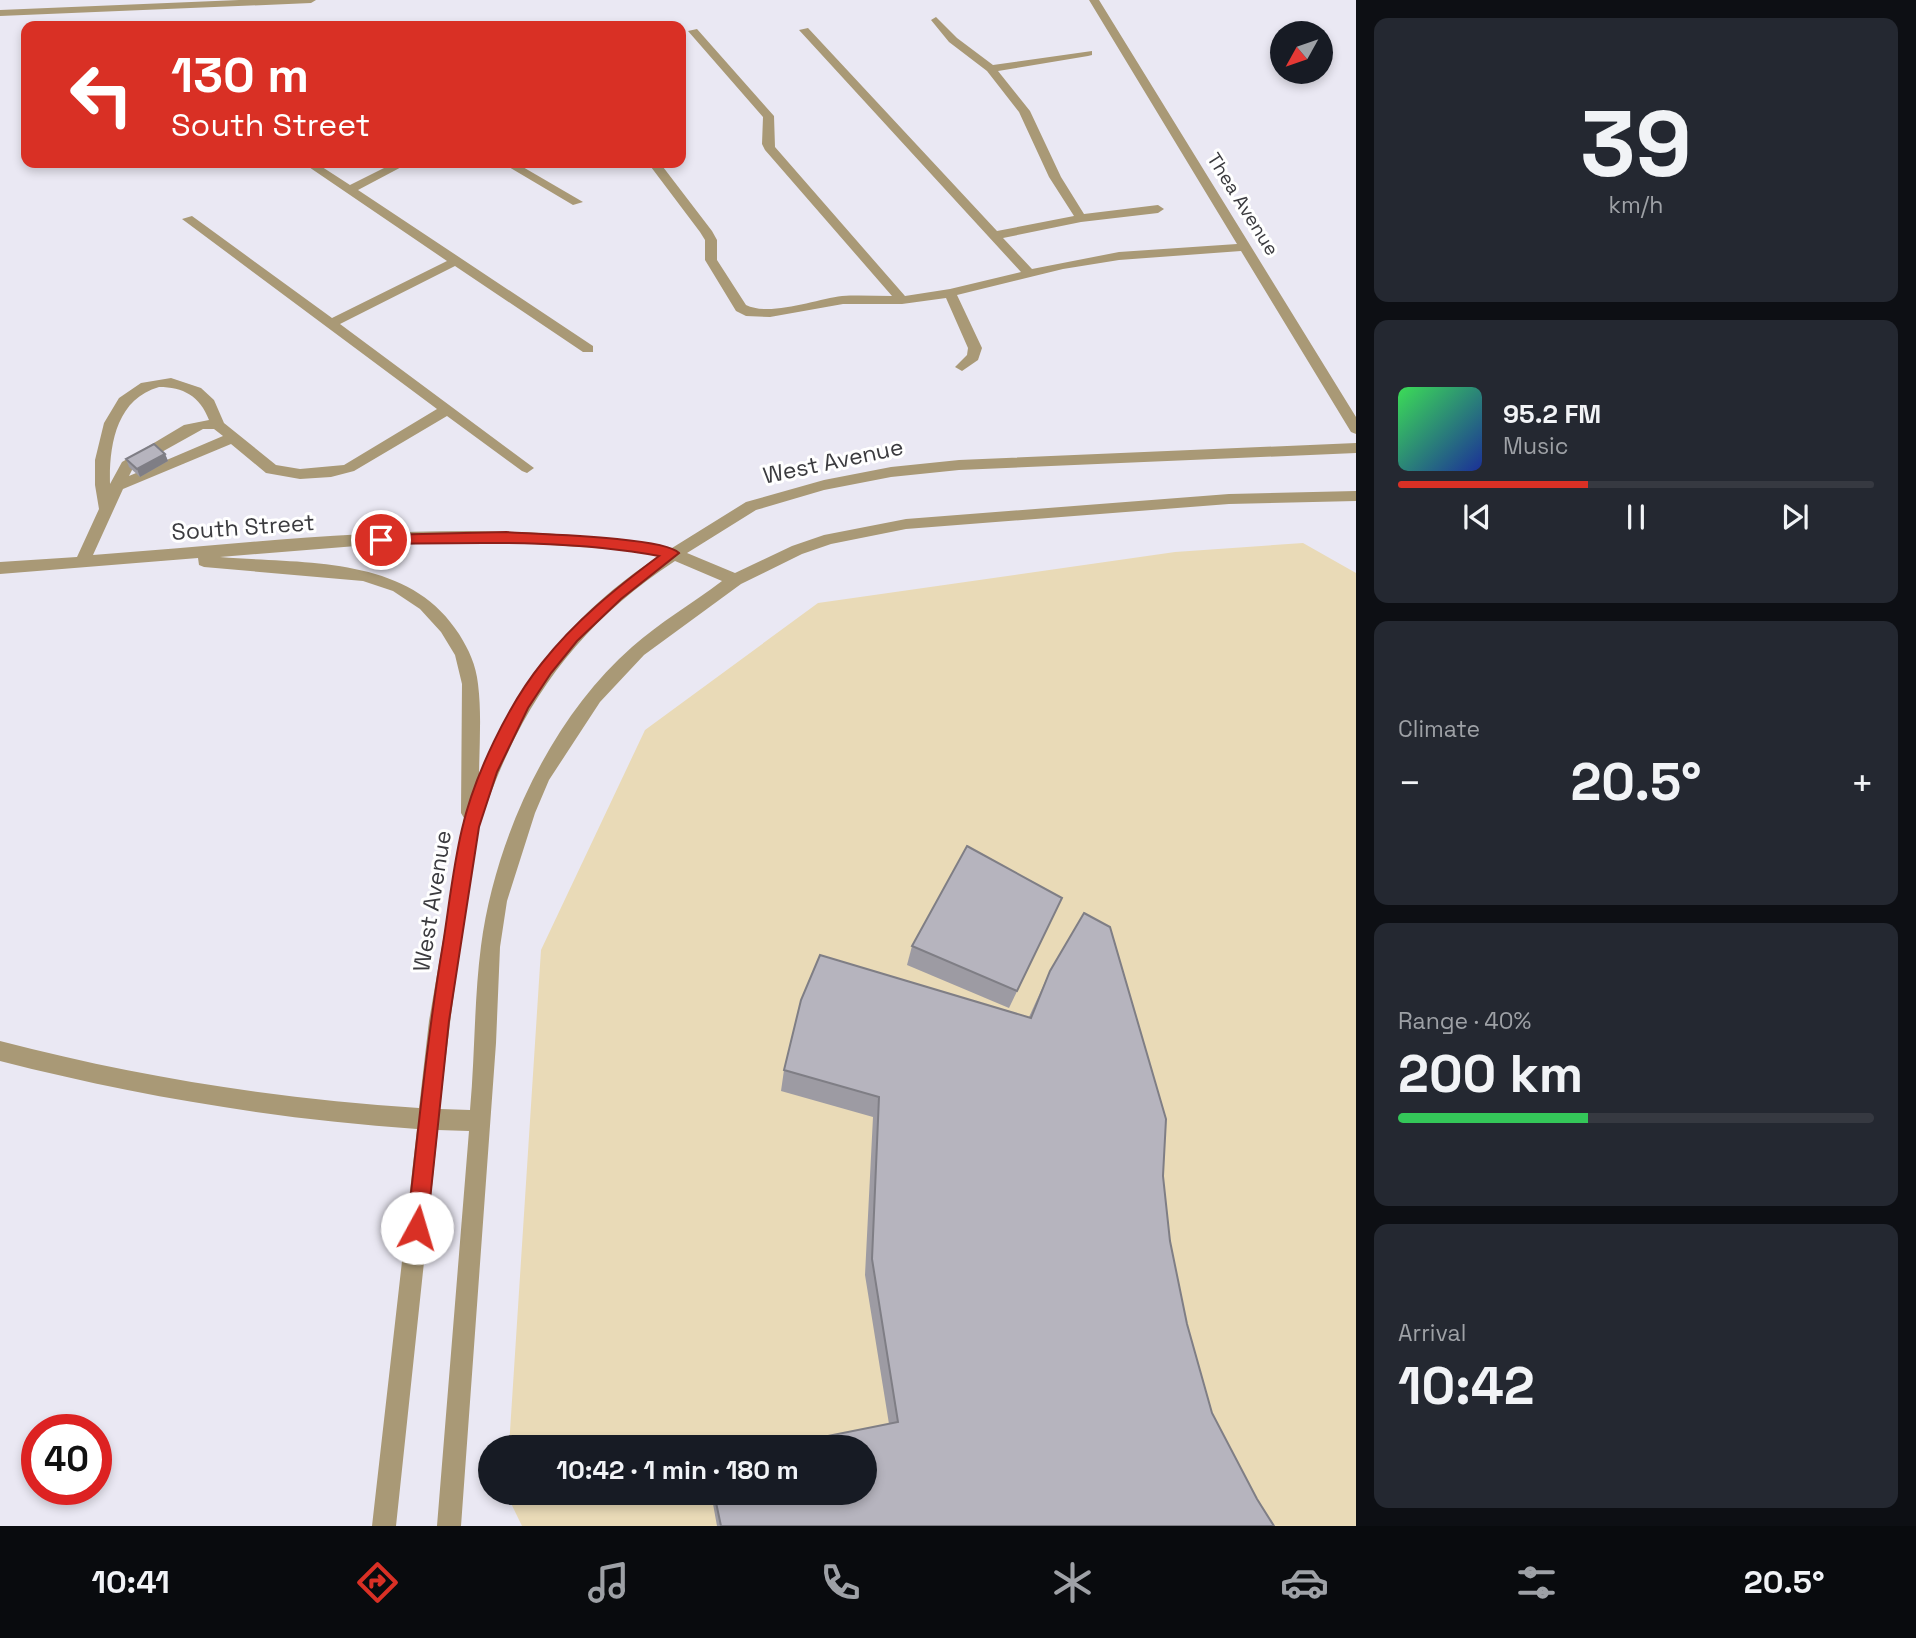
<!DOCTYPE html>
<meta charset="utf-8">
<style>
body{margin:0;font-family:"Space Grotesk",sans-serif;background:#242831;color:#f1f3f6;height:100vh;display:flex;flex-direction:column;font-size:26px;white-space:nowrap}
*{box-sizing:border-box;margin:0}
p{font-size:23px;color:#9ea1a6}
.icon{flex:none;width:38px;height:38px;fill:none;stroke:currentColor;stroke-width:2;stroke-linecap:round;stroke-linejoin:round}
.map{position:relative;flex:1;overflow:hidden}
.details{display:flex;flex-direction:column;gap:18px;padding:18px;background:#0d0f14;width:560px}
.details>*{flex:none}
.top-card{position:absolute;left:21px;top:21px;width:665px;height:147px;border-radius:14px;box-shadow:0 4px 10px #0003;background:#d93025;color:#fff;overflow:hidden}
.needle{width:46px;rotate:230deg}
.tools{position:absolute;left:1270px;top:21px;display:grid;gap:14px}
.tools a{display:grid;place-items:center;width:63px;height:63px;border-radius:50%;background:#171b24;box-shadow:0 4px 10px #0003;font-size:35px}
.speed{position:absolute;left:21px;top:1414px;display:flex;gap:14px;font-size:35px;font-weight:700;text-align:center}
.speed>*{display:grid;place-content:center;width:91px;height:91px;border-radius:50%;background:#171b24;box-shadow:0 4px 10px #0003;line-height:1}
.speed .limit{border:10px solid #d22;background:#fff;color:#111}
.pin{position:absolute;display:grid;place-items:center;width:60px;height:60px;color:#fff;margin:-30px;border:4px solid #fff;border-radius:50%;box-shadow:0 2px 7px #0007}
.me{position:absolute;width:77px;margin:-38px;rotate:6deg;stroke-linejoin:round;filter:drop-shadow(0 0 5px #0008)}
.turn{display:flex;align-items:center;gap:24px;height:147px;padding:0 35px;font-size:32px}
.turn .icon{width:91px;height:91px;stroke-width:2.5}
.turn b{display:block;font-size:49px;line-height:60px}
.big{font-size:52px;font-weight:700;line-height:1.1}
.details .widget{flex:1;display:flex;flex-direction:column;justify-content:center;gap:10px;min-width:0;padding:0 24px;border-radius:14px;background:#242831}
.details .dial{align-items:center;gap:0}
.dial b{font-size:91px;line-height:1}
.song{display:flex;align-items:center;gap:21px}
.cover{width:84px;height:84px;border-radius:10px;background:linear-gradient(135deg,hsl(130 70% 55%),hsl(230 70% 35%))}
.played{height:7px;border-radius:4px;background:linear-gradient(90deg,#d93025 40%,#363941 40%)}
.keys{display:flex;justify-content:space-around;direction:ltr}
.heat{display:flex;justify-content:space-between;align-items:center;font-size:38px;direction:ltr}
.charge{height:10px;border-radius:5px;background:linear-gradient(90deg,#34c759 40%,#363941 0)}
.trip{position:absolute;left:478px;top:1435px;width:399px;height:70px;border-radius:35px;background:#171b24;box-shadow:0 4px 10px #0003;font-weight:700;line-height:70px;text-align:center}
.dock{display:flex;height:112px;justify-content:space-around;align-items:center;background:#090b0e;color:#9ea1a6}
.dock .icon{width:49px;height:49px}
.dock .active{color:#d93025}
.dock b{font-size:32px;color:#f1f3f6}
main{display:flex;flex:1;min-height:0}
.map>svg:first-child{display:block}
.green{fill:#e9dab7}
.lines{fill:none;stroke-linecap:round;stroke-linejoin:round}
.minor{fill:#a99976;fill-rule:evenodd}
.wall{fill:#9d9ba3}
.shaded-wall{fill:#7f7e85}
.building{fill:#b6b4be;stroke:#7f7e85;stroke-width:2}
.route{fill:#d93025;stroke:#8d1f18;stroke-width:2}
.labels{text-anchor:middle;dominant-baseline:central;stroke-width:6;stroke-linejoin:round;paint-order:stroke}
.far-street-label{font-size:19px;fill:#3b3b3f;stroke:#fff}
.street-label{font-size:23px;fill:#3b3b3f;stroke:#fff}
</style>
<main>
<div class="map">
<svg width="1356" height="1526" viewBox="0 0 1356 1526">
<rect width="100%" height="100%" fill="#eae8f3"/>
<path class="green" d="M 1303,543 L 1356,573 L 1356,1526 L 522,1526 L 506,1493 L 864,1493 L 864,1447 L 509,1447 L 541,950 L 645,730 L 818,603 L 1175,552 Z"/>
<g class="lines">
<g class="minor">
<path d="M 239,0 L 316,0 L 311,3 L 0,16 L 0,10 Z"/>
<path d="M 1089,0 L 1099,0 L 1356,417 L 1356,434 L 1351,432 L 1241,251 L 1119,260 L 1063,269 L 957,295 L 982,348 L 978,360 L 962,371 L 955,367 L 967,355 L 968,348 L 946,298 L 902,304 L 843,304 L 770,317 L 746,316 L 736,311 L 705,260 L 705,240 L 700,232 L 648,163 L 660,163 L 712,231 L 717,240 L 717,260 L 746,305 C 770,317 816,299 842,296 C 858,295 875,296 892,296 L 765,150 L 762,144 L 763,117 L 688,31 L 697,29 L 774,116 L 775,147 L 905,296 L 950,289 L 1021,272 L 799,30 L 808,28 L 997,231 L 1074,216 L 1049,177 L 1019,112 L 987,71 L 949,42 L 931,20 L 936,17 L 957,38 L 993,65 L 1092,51 L 1092,55 L 1088,56 L 998,71 L 1030,111 L 1061,177 L 1084,214 L 1158,205 L 1164,209 L 1158,213 L 1081,222 L 1003,238 L 1032,269 L 1119,252 L 1237,244 Z"/>
<path d="M 303,163 L 316,163 L 350,185 L 394,163 L 409,163 L 358,190 L 593,346 L 593,352 L 583,352 L 455,266 L 340,324 L 534,468 L 527,473 L 522,471 L 447,416 L 354,471 L 331,477 L 300,479 L 266,473 L 231,444 L 123,489 L 93,555 C 285,541 482,513 672,548 L 746,502 L 824,480 L 891,467 L 959,460 L 1356,443 L 1356,453 L 959,470 L 891,477 L 824,490 L 756,510 L 687,553 L 735,573 L 792,546 L 824,535 L 906,519 L 1229,494 L 1356,491 L 1356,501 L 1229,504 L 906,529 L 831,544 L 802,554 L 741,584 L 644,655 L 600,702 L 549,780 L 535,813 L 507,901 L 500,947 L 496,1043 L 461,1526 L 437,1526 L 469,1131 L 438,1130 L 396,1526 L 372,1526 L 417,1129 C 275,1119 137,1096 0,1061 L 0,1041 C 138,1077 277,1099 419,1108 L 429,1021 L 464,818 L 461,813 L 462,684 L 455,655 L 441,632 L 420,609 L 393,591 L 363,581 L 204,567 L 199,565 L 198,558 L 0,574 L 0,562 L 77,557 L 99,509 L 95,485 L 95,460 L 104,423 L 119,398 L 141,383 L 171,378 L 201,388 L 214,400 L 224,423 L 276,465 L 300,469 L 344,465 L 437,409 L 182,219 L 192,216 L 332,318 L 447,261 ZM 159,387 C 183,387 200,396 209,420 L 184,425 L 122,462 L 110,484 C 109,446 116,399 159,387 ZM 203,429 L 214,429 L 223,436 L 129,476 L 133,468 ZM 506,542 L 627,550 L 659,556 C 573,612 515,685 479,781 C 479,749 482,715 478,684 C 476,665 469,650 459,634 C 409,554 302,564 220,557 L 381,544 ZM 675,561 L 722,581 C 693,603 659,623 632,647 C 550,719 495,839 481,946 C 474,1000 475,1056 470,1110 L 440,1109 C 447,1042 456,975 466,909 C 471,881 472,851 480,824 C 517,710 574,627 675,561 Z"/>
<path d="M 502,163 L 516,163 L 583,202 L 573,205 Z"/>
</g>
</g>
<g class="wall">
<path d="M 165,454 L 168,461 L 140,477 L 129,467 L 126,459 Z"/>
<path d="M 1062,898 L 1009,1008 L 907,965 L 912,946 Z"/>
<path d="M 1050,971 L 1163,1176 L 1170,1241 L 1187,1324 L 1212,1413 L 1257,1499 L 1274,1526 L 717,1526 L 711,1493 L 864,1493 L 889,1424 L 865,1275 L 873,1117 L 781,1091 L 784,1070 L 1029,1017 Z"/>
</g>
<path class="shaded-wall" d="M 165,454 L 168,461 L 140,477 L 137,469 Z"/>
<g class="building">
<path d="M 154,444 L 165,454 L 137,469 L 126,459 Z"/>
<path d="M 967,846 L 1062,898 L 1017,991 L 912,946 Z"/>
<path d="M 1084,913 L 1110,927 L 1166,1119 L 1163,1176 L 1170,1241 L 1187,1324 L 1212,1413 L 1257,1499 L 1274,1526 L 721,1526 L 714,1493 L 864,1493 L 864,1447 L 773,1447 L 898,1422 L 872,1259 L 879,1097 L 784,1070 L 801,1000 L 820,955 L 1031,1018 L 1050,971 Z"/>
</g>
<path class="route" d="M 506,532 C 534,534 665,537 679,553 L 621,599 L 577,641 L 551,673 L 528,708 L 497,772 L 479,827 L 449,1021 L 427,1228 L 424,1235 L 417,1238 L 410,1235 L 407,1228 C 418,1133 427,1038 443,944 C 449,906 453,867 462,829 C 474,776 508,705 542,663 C 575,621 616,588 659,556 C 568,539 474,543 381,544 L 374,540 L 381,535 Z"/>
<g class="labels">
<g class="far-street-label">
<text transform="translate(1243 204) rotate(58)">Thea Avenue</text>
</g>
<g class="street-label">
<text transform="translate(833 461) rotate(-12)">West Avenue</text>
<text transform="translate(243 527) rotate(-4)">South Street</text>
<text transform="translate(432 901) rotate(-81)">West Avenue</text>
</g>
</g>
</svg>
<div class="tools">
<a><svg class="needle" viewBox="-14 -14 28 28"><path d="M0-13l5 13h-10z" fill="#e53935"/><path d="M0 13l5-13h-10z" fill="#9ea1a6"/></svg></a>
</div>
<div class="speed"><div class="limit">40</div></div>
<div class="pin" style="left:381px;top:540px;background:#d93025"><svg class="icon" aria-label="arrive" viewBox="0 0 24 24"><path d="M6 21V4h12l-3 4 3 4H6"/></svg></div>
<svg class="me" style="left:417px;top:1228px" viewBox="-20 -20 40 40"><circle r="19" fill="#fff"/><path d="M0-13L10 11 0 6-10 11z" fill="#d93025"/></svg>
<div class="trip">10:42 · 1 min · 180 m</div>
<div class="top-card">
<div class="turn"><svg class="icon" aria-label="left" viewBox="0 0 24 24"><path d="M17 20v-9H6M10 6l-5 5 5 5"/></svg><div><b>130 m</b>South Street</div></div>
</div>
</div>
<section class="details">
<div class="widget dial"><b>39</b><p>km/h</p></div>
<div class="widget">
<div class="song"><i class="cover"></i><div><b>95.2 FM</b><p>Music</p></div></div>
<div class="played"></div>
<div class="keys"><svg class="icon" aria-label="previous" viewBox="0 0 24 24"><path d="M18 5L8 12l10 7zM5 5v14"/></svg><svg class="icon" aria-label="pause" viewBox="0 0 24 24"><path d="M8 5v14M16 5v14"/></svg><svg class="icon" aria-label="next" viewBox="0 0 24 24"><path d="M6 5l10 7-10 7zM19 5v14"/></svg></div>
</div>
<div class="widget"><p>Climate</p>
<div class="heat"><a>−</a><b class="big">20.5°</b><a>+</a></div>
</div>
<div class="widget"><p>Range · 40%</p><b class="big">200 km</b><div class="charge"></div></div>
<div class="widget"><p>Arrival</p><b class="big">10:42</b></div>
</section>
</main>
<nav class="dock">
<b>10:41</b>
<svg class="icon active" aria-label="directions" viewBox="0 0 24 24"><path d="M12 3l9 9-9 9-9-9zM9 14v-3h6M13 9l2 2-2 2"/></svg>
<svg class="icon" aria-label="music" viewBox="0 0 24 24"><path d="M9 18V5l10-2v13"/><circle cx="6" cy="18" r="3"/><circle cx="16" cy="16" r="3"/></svg>
<svg class="icon" aria-label="phone" viewBox="0 0 24 24"><path d="M5 4h4l2 5-3 2q2 4 5 5l2-3 5 2v4C11 20 4 13 5 4z"/></svg>
<svg class="icon" aria-label="climate" viewBox="0 0 24 24"><path d="M12 3v18M4 7l16 10M4 17L20 7"/></svg>
<svg class="icon" aria-label="car" viewBox="0 0 24 24"><path d="M5 17H2v-5l4-1 3-4h7l3 4 3 1v5h-3M9 17h6M6 11h13"/><circle cx="7" cy="17" r="2"/><circle cx="17" cy="17" r="2"/></svg>
<svg class="icon" aria-label="filters" viewBox="0 0 24 24"><path d="M4 7h16M4 17h16"/><circle cx="9" cy="7" r="2"/><circle cx="15" cy="17" r="2"/></svg>
<b>20.5°</b>
</nav>
